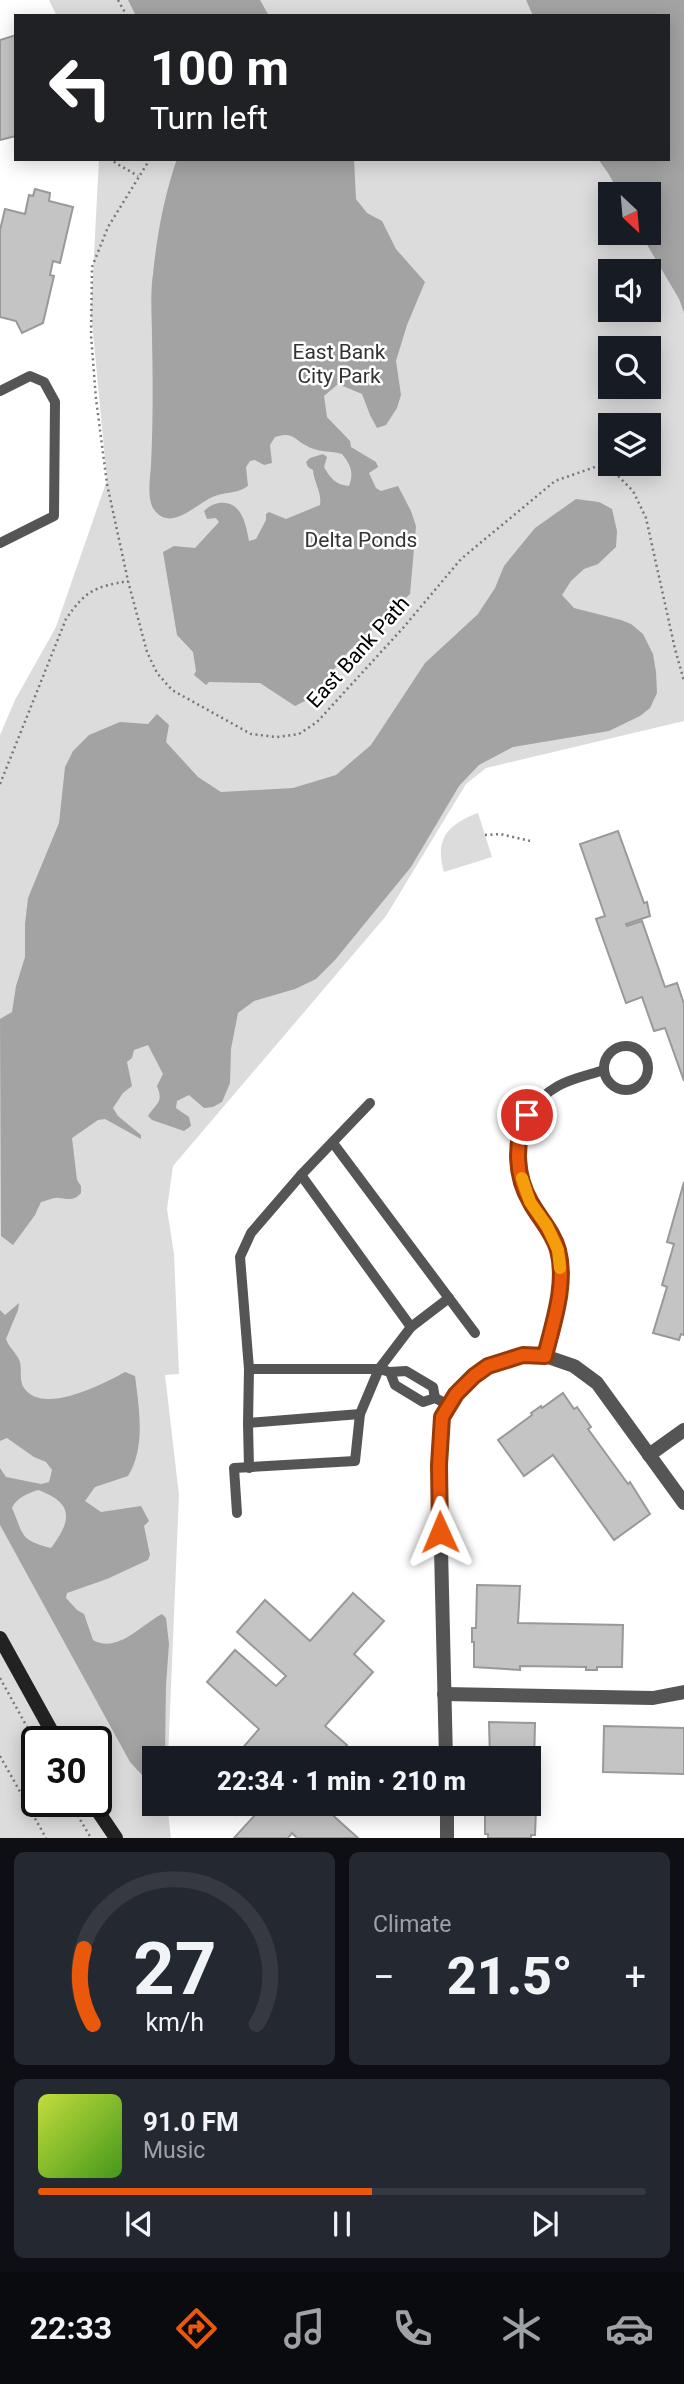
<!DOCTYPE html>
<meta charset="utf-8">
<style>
body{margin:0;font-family:Roboto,sans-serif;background:#242831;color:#f1f3f6;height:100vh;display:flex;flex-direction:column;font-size:26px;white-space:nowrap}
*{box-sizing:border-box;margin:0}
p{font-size:23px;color:#9ea1a6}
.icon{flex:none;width:38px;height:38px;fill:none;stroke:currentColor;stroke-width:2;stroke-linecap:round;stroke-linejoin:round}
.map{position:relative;height:1838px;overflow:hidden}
.panel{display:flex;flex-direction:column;gap:14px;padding:14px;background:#0d0f14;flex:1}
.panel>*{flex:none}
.guide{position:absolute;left:14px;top:14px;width:656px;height:147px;border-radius:0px;box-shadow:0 4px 18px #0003;background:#202124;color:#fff;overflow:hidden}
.needle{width:46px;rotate:154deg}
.buttons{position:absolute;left:598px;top:182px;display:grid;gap:14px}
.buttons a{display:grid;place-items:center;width:63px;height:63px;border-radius:0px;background:#171b24;box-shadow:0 4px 18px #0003;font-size:35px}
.speed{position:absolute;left:21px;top:1726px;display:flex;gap:14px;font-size:35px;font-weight:700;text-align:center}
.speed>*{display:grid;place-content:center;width:91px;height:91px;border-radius:50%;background:#171b24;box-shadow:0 4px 18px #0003;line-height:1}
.speed .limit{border:4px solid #111;border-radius:10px;background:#fff;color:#111}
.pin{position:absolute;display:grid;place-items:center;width:60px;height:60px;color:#fff;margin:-30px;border:4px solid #fff;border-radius:50%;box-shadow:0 2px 7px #0007}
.me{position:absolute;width:77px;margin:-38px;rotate:359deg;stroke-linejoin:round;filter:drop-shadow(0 0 5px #0008)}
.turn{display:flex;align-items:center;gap:24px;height:147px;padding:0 21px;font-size:32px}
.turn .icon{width:91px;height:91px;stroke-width:2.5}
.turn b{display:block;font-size:49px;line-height:60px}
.big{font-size:52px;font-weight:800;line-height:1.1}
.panel .card{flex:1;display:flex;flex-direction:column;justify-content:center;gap:10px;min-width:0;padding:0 24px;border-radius:10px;background:#242831}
.panel .dial{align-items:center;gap:0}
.dial svg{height:182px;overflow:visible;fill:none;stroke:#363941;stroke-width:7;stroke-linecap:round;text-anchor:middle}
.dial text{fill:#f1f3f6;stroke:none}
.song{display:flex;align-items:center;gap:21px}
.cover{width:84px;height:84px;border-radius:10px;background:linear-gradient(135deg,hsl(70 70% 55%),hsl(100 70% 35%))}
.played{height:7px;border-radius:4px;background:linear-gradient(90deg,#ea580c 55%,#363941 55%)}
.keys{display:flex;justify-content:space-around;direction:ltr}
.heat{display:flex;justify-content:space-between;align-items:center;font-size:38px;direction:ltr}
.panel .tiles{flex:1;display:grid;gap:14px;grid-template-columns:1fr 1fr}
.card:last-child{grid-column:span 2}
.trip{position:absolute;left:142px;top:1746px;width:399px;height:70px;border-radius:0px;background:#171b24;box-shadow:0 4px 18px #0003;font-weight:800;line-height:70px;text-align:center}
.tab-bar{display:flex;height:112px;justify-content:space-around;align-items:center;background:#090b0e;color:#9ea1a6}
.tab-bar .icon{width:49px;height:49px}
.tab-bar .selected{color:#ea580c}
.tab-bar b{font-size:32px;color:#f1f3f6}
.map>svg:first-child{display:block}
.green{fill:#dcdcdc;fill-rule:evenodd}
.water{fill:#a3a3a3;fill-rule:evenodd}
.building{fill:#c4c4c4;stroke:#999;stroke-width:2}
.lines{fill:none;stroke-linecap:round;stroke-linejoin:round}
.path{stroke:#777;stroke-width:2.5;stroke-dasharray:2 3.5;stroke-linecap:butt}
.service{stroke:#555;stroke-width:10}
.minor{stroke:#555;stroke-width:14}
.secondary{stroke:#222;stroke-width:14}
.route-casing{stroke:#983908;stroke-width:18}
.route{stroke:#ea580c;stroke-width:12}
.slow{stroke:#f59e0b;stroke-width:12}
.labels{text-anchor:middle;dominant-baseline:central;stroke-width:5;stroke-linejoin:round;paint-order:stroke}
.park-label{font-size:21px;fill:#333;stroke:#fff}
.street-label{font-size:21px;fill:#000;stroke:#fff}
</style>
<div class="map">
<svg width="684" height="1838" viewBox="0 0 684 1838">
<rect width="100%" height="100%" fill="#fff"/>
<g class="green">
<path d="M 49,0 L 526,0 L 533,16 L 57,16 Z"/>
<path d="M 99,159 L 601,159 L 620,194 L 611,194 L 611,233 L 640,233 L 679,299 L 684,313 L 684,721 L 486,768 L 466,784 L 386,916 L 173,1166 L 167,1209 L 174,1254 L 179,1374 L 165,1375 L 179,1495 L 168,1759 L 154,1759 L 154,1804 L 167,1804 L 171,1838 L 0,1838 L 0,735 L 15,700 L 56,627 L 107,480 L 91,312 ZM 611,271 L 649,271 L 649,310 L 611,310 ZM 611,348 L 649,348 L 649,387 L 611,387 ZM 611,425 L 649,425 L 649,464 L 611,464 ZM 37,1741 L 96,1741 L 96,1801 L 37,1801 Z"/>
<path d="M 478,813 L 492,857 L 444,872 C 434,839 448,824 478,813 Z"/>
</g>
<g class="water">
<path d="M 128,0 L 260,0 L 269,16 L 136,16 Z"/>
<path d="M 526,0 L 684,0 L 684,313 L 679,299 L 640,233 L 649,233 L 649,194 L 620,194 L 608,173 L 598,159 L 668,159 L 668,16 L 533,16 Z"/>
<path d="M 177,159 L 354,159 L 356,199 L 367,213 L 382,221 L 396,249 L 425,282 L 407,325 L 396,361 L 401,395 L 397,408 L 386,425 L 377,428 L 370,415 L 362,394 L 338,384 L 324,396 L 327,417 L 350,441 L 351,447 L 376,462 L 378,467 L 369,473 L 376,488 L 381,491 L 398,486 L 411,511 L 416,526 L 410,594 L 348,652 L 311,698 L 295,706 L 260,683 L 209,682 L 206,685 L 194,675 L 196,671 L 193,652 L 177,635 L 163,552 L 174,546 L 195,548 L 219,522 L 216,518 L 207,519 L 204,511 C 208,507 213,504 219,503 C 242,500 246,525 249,541 L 256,539 L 266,520 L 266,514 L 269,512 L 286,519 L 320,505 C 322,492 314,483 313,470 L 308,467 L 306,462 L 310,458 L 323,454 L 327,457 L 324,467 C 330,478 336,485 349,486 C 354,473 351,465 342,454 C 332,451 316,452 307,446 C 293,439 294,431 275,437 L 270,445 L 272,463 L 264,465 L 255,460 L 250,461 L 246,467 L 248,486 C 238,493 229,492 218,495 C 200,499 174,532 156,512 C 146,502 150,479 151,466 C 153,423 153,380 152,338 C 152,317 150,295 153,274 C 157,235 164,196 177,159 Z"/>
<path d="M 576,499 L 599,502 L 612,509 L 617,531 L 616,547 L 598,564 L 584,569 L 571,581 L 562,595 L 574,608 L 621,620 L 631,624 L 643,634 L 653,654 L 656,672 L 657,693 L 650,708 L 640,716 L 609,731 L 513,747 L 479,765 L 459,786 L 411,867 L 335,960 L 316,979 L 295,989 L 254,1001 L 238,1013 L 231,1049 L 230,1083 L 222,1102 L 213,1107 L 204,1108 L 189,1095 L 177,1101 L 176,1108 L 189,1117 L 191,1126 L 184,1131 L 152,1120 L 148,1116 C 156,1103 164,1103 157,1086 L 163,1074 L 148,1045 L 134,1050 L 132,1058 L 127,1062 L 132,1086 L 123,1093 L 113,1108 L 118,1116 L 141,1135 L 141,1139 L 105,1119 L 98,1120 L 72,1138 L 77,1180 L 81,1186 L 81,1193 C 74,1201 69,1199 59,1198 C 53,1197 47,1201 41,1202 L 35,1215 L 13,1245 L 1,1236 L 0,1019 L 12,1012 L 16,986 L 25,957 L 25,924 L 28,898 L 59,823 L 65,767 L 73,751 L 89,735 L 120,722 L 148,724 L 157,714 L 169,725 L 166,742 L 198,777 L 221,792 L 293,788 L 336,775 L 371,745 L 425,663 L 478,614 L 495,588 L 504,566 L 535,528 Z"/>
<path d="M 19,1303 L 18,1310 L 6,1339 C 9,1348 17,1353 20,1362 C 22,1370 19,1381 24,1388 C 43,1416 105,1383 125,1372 L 135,1376 C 139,1408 146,1447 128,1476 L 95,1487 L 85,1501 L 101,1512 L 141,1506 L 149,1521 L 144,1526 L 150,1555 L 148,1560 L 107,1579 L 67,1593 L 66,1598 L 77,1610 L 84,1614 L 93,1640 C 117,1654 141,1625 162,1614 L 166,1618 L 169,1644 L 166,1685 L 165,1755 L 164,1759 L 154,1759 L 154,1780 L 142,1775 L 130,1762 L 0,1525 L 0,1468 L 6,1477 L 41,1484 L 49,1482 L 52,1470 L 46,1462 L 34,1457 L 7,1438 L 0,1441 L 0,1310 L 5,1315 ZM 38,1490 C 74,1503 72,1520 51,1548 C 19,1540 24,1535 12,1508 C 16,1498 28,1493 38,1490 Z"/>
</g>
<g class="building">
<path d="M 16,35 L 16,136 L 0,140 L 0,40 Z"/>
<path d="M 35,189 L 50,193 L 49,201 L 73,207 L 60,263 L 53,261 L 50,275 L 54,276 L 43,323 L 22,333 L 16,321 L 0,317 L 0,230 L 5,209 L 25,214 L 29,195 L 33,196 Z"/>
<path d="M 618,831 L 644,903 L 647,902 L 650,916 L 626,924 L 627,926 L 642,921 L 665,987 L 677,983 L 684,1004 L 684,1081 L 665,1028 L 654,1031 L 642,997 L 626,1003 L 596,919 L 605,916 L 580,844 Z"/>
<path d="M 684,1182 L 684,1335 L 681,1334 L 679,1340 L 653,1333 L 667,1287 L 662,1285 L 674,1244 L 667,1242 Z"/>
<path d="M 563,1393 L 574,1409 L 577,1407 L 591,1427 L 588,1429 L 628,1484 L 630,1482 L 650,1514 L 614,1540 L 553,1455 L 524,1476 L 498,1440 L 532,1415 L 531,1413 L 541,1406 L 542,1408 Z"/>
<path d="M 477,1585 L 520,1586 L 518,1623 L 623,1625 L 622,1667 L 597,1667 L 597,1670 L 586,1670 L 586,1667 L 520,1666 L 520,1670 L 474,1667 L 474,1642 L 472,1642 L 472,1628 L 476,1628 Z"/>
<path d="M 353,1593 L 384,1621 L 354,1654 L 373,1672 L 325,1726 L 347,1745 L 334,1759 L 233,1759 L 259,1729 L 207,1682 L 235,1650 L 276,1686 L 286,1676 L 237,1632 L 265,1600 L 310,1641 Z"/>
<path d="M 489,1722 L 535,1723 L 533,1809 L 536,1809 L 535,1835 L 531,1835 L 531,1838 L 488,1838 L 488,1834 L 485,1834 L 485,1810 L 489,1810 L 489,1804 L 528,1804 L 528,1759 L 490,1759 Z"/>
<path d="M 604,1726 L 684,1728 L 684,1774 L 603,1772 Z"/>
<path d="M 223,1804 L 245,1804 L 235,1815 Z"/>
<path d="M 265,1804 L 334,1804 L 328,1811 L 358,1838 L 297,1838 L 292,1833 L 288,1838 L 234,1838 Z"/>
</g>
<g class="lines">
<g class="path">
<path d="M 118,0 L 127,16"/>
<path d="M 109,159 L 138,176"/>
<path d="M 150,159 L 108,227 L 92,267 L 91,335 L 96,399 L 107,484 L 128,581 L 147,652 L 157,673 L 172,690 L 251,734 L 277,737 L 299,734 L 317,722 L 403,628 L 461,559 L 555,481 L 595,467 L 614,472 L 633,491 L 646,518 L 675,649 L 684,681"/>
<path d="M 0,784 L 66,619 C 86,590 95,587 128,581"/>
<path d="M 485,835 L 500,834 L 530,841"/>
<path d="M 0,1678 L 37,1745"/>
<path d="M 0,1756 L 46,1838"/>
<path d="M 69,1801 L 91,1838"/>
</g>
<g class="service">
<path d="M 0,391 L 30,376 L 44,382 L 55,402 L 54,516 L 0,543"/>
<circle cx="626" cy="1068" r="22"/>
<path d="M 333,1143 L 475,1333"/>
<path d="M 301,1175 L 370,1103"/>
<path d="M 545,1356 C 553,1323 567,1284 558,1250 C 553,1230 536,1217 529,1198 C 511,1155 513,1112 558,1086 C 572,1078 589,1075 604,1070"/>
<path d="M 249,1369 L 379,1369 L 360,1414 L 248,1423 L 249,1369 L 240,1257 L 251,1233 L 301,1175 L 411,1327"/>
<path d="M 390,1372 L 395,1385 L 423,1402 L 435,1398 L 449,1405"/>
<path d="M 435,1398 L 433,1387 L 406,1371 L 390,1372 L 379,1369 L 411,1327 L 449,1298"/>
<path d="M 248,1423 L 249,1468"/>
<path d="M 237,1513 L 234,1468 L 355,1461 L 360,1414"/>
</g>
<g class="minor">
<path d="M 649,1455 L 684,1430"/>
<path d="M 444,1694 L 653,1698 L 684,1692"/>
<path d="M 446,1759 L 439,1465 L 442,1417 L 456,1394 L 474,1376 L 488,1366 L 523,1355 L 545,1356 L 574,1366 L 597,1383 L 684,1503"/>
<path d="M 447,1804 L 447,1838"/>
</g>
<g class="secondary">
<path d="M 0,1638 L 57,1741"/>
<path d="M 91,1801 L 116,1838"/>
</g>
</g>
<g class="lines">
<defs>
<path id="route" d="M 440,1532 L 439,1465 L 442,1417 L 456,1394 L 474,1376 L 488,1366 L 523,1355 L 545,1356 C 553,1323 567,1284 558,1250 C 553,1232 540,1219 531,1203 C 515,1176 514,1143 527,1115"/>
</defs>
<use href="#route" class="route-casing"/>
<use href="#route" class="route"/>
<path class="slow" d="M 522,1178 L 530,1202 L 547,1226 L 558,1250 L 560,1268"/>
</g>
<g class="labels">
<g class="park-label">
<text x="339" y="352">East Bank<tspan x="339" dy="24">City Park</tspan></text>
<text x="361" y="540">Delta Ponds</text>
</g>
<g class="street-label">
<text transform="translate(358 652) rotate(-48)">East Bank Path</text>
</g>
</g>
</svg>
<div class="buttons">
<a><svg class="needle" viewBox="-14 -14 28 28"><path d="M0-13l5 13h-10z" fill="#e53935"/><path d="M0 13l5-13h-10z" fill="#9ea1a6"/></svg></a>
<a><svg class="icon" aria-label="sound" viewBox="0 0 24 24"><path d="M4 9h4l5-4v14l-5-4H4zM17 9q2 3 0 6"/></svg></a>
<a><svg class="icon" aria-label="search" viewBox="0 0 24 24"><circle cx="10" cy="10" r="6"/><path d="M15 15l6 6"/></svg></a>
<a><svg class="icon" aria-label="layers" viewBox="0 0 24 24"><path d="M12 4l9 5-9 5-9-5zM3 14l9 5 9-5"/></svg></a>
</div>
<div class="speed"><div class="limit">30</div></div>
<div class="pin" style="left:527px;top:1115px;background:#d93025"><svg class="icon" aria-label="arrive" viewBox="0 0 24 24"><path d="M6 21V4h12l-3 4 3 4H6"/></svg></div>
<svg class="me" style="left:440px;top:1532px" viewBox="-20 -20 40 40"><path d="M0-17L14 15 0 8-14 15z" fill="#ea580c" stroke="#fff" stroke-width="4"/></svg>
<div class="trip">22:34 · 1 min · 210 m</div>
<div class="guide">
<div class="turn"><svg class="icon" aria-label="left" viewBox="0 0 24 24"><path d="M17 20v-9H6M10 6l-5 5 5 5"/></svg><div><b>100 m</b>Turn left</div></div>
</div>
</div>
<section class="panel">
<div class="tiles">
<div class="card dial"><svg viewBox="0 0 100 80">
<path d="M14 69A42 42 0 1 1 86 69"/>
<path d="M14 69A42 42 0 0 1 10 36" stroke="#ea580c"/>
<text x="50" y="56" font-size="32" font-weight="700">27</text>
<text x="50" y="72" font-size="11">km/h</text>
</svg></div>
<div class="card"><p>Climate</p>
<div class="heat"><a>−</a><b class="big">21.5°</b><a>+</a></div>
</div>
<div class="card">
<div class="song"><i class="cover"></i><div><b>91.0 FM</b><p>Music</p></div></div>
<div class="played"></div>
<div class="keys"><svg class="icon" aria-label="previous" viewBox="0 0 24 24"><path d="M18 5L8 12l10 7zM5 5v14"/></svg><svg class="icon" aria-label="pause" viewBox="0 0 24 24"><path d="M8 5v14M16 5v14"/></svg><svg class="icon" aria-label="next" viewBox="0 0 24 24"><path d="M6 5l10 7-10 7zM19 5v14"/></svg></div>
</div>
</div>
</section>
<nav class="tab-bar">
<b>22:33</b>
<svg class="icon selected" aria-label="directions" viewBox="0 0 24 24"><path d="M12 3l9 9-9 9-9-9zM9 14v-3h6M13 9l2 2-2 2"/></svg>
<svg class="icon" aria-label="music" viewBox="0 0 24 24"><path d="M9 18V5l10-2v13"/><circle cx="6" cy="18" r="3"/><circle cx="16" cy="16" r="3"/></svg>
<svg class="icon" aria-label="phone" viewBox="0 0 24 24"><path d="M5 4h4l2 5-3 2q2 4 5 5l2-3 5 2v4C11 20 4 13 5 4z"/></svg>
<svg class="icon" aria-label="climate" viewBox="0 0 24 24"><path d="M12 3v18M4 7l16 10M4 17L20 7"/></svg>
<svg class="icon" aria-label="car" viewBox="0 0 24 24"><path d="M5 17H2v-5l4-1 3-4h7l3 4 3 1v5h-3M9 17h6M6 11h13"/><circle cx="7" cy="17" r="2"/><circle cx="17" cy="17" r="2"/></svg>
</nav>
